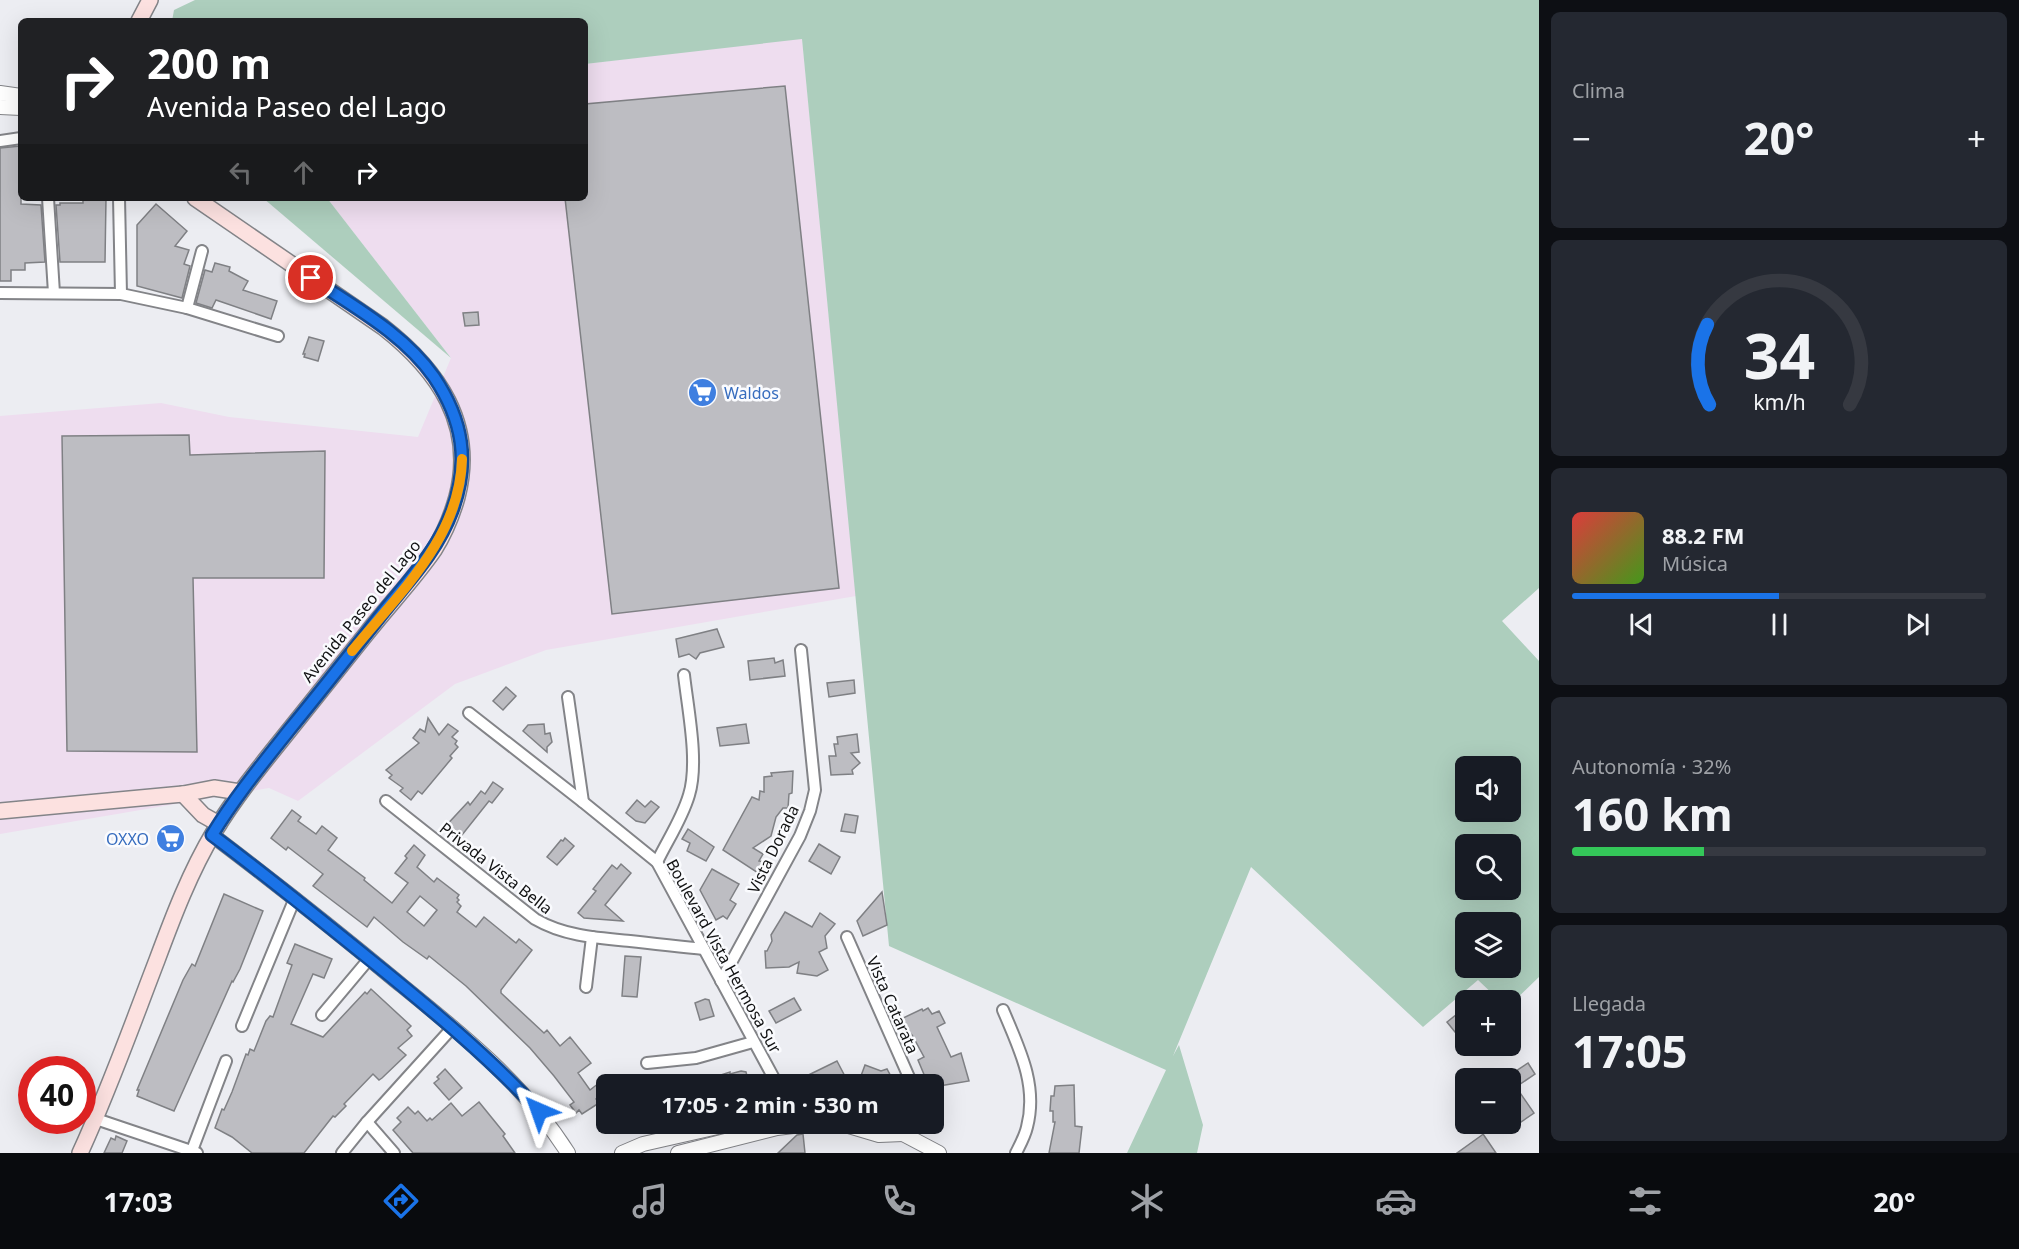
<!DOCTYPE html>
<html lang="es">
<meta charset="utf-8">
<style>
body{margin:0;font-family:"Noto Sans",sans-serif;background:#242831;color:#f1f3f6;height:100vh;display:flex;flex-direction:column;font-size:22px;white-space:nowrap}
*{box-sizing:border-box;margin:0}
p{font-size:20px;color:#9ea1a6}
.icon{flex:none;width:33px;height:33px;fill:none;stroke:currentColor;stroke-width:2;stroke-linecap:round;stroke-linejoin:round}
.map{position:relative;flex:1;overflow:hidden}
.sheet{display:flex;flex-direction:column;gap:12px;padding:12px;background:#0d0f14;width:480px}
.sheet>*{flex:none}
.banner{position:absolute;left:18px;top:18px;width:570px;height:183px;border-radius:9px;box-shadow:0 6px 24px #0002;background:#202124;color:#fff;overflow:hidden}
.controls{position:absolute;left:1455px;top:756px;display:grid;gap:12px}
.controls a{display:grid;place-items:center;width:66px;height:66px;border-radius:9px;background:#171b24;box-shadow:0 6px 24px #0002;font-size:30px}
.speed{position:absolute;left:18px;top:1056px;display:flex;gap:12px;font-size:30px;font-weight:700;text-align:center}
.speed>*{display:grid;place-content:center;width:78px;height:78px;border-radius:50%;background:#171b24;box-shadow:0 6px 24px #0002;line-height:1}
.speed .limit{border:9px solid #d22;background:#fff;color:#111}
.pin{position:absolute;display:grid;place-items:center;width:51px;height:51px;color:#fff;margin:-26px;border:3px solid #fff;border-radius:50%;box-shadow:0 2px 6px #0007}
.me{position:absolute;width:66px;margin:-33px;rotate:317deg;stroke-linejoin:round;filter:drop-shadow(0 0 4px #0008)}
.turn{display:flex;align-items:center;gap:21px;height:126px;padding:0 30px;font-size:27px}
.turn .icon{width:78px;height:78px;stroke-width:2.5}
.turn b{display:block;font-size:42px;line-height:51px}
.lanes{display:flex;align-items:center;height:57px;padding:0 30px;background:#0003;justify-content:center;gap:30px;direction:ltr}
.lanes .off{opacity:.35}
.big{font-size:45px;font-weight:700;line-height:1.1}
.sheet .widget{flex:1;display:flex;flex-direction:column;justify-content:center;gap:9px;min-width:0;padding:0 21px;border-radius:9px;background:#242831}
.sheet .dial{align-items:center;gap:0}
.dial svg{height:156px;overflow:visible;fill:none;stroke:#363941;stroke-width:7;stroke-linecap:round;text-anchor:middle}
.dial text{fill:#f1f3f6;stroke:none}
.song{display:flex;align-items:center;gap:18px}
.cover{width:72px;height:72px;border-radius:9px;background:linear-gradient(135deg,hsl(0 70% 55%),hsl(100 70% 35%))}
.played{height:6px;border-radius:3px;background:linear-gradient(90deg,#1a73e8 50%,#363941 50%)}
.keys{display:flex;justify-content:space-around;direction:ltr}
.heat{display:flex;justify-content:space-between;align-items:center;font-size:33px;direction:ltr}
.charge{height:9px;border-radius:4px;background:linear-gradient(90deg,#34c759 32%,#363941 0)}
.trip{position:absolute;left:596px;top:1074px;width:348px;height:60px;border-radius:9px;background:#171b24;box-shadow:0 6px 24px #0002;font-weight:700;line-height:60px;text-align:center}
.tab-bar{display:flex;height:96px;justify-content:space-around;align-items:center;background:#090b0e;color:#9ea1a6}
.tab-bar .icon{width:42px;height:42px}
.tab-bar .current{color:#1a73e8}
.tab-bar b{font-size:27px;color:#f1f3f6}
main{display:flex;flex:1;min-height:0}
.map>svg:first-child{display:block}
.industrial{fill:#eeddef}
.green{fill:#adcebd;fill-rule:evenodd}
.building{fill:#bdbdc2;stroke:#7f8084;stroke-width:1.5;fill-rule:evenodd}
.lines{fill:none;stroke-linecap:round;stroke-linejoin:round}
.minor-casing{stroke:#838488;stroke-width:14}
.tertiary-casing{stroke:#838488;stroke-width:16}
.secondary-casing{stroke:#838488;stroke-width:18}
.minor{stroke:#fff;stroke-width:10}
.tertiary{stroke:#fff;stroke-width:14}
.secondary{stroke:#fce1e0;stroke-width:15}
.route-casing{stroke:#114b97;stroke-width:15}
.route{stroke:#1a73e8;stroke-width:10}
.slow{stroke:#f59e0b;stroke-width:10}
.labels{text-anchor:middle;dominant-baseline:central;stroke-width:5;stroke-linejoin:round;paint-order:stroke}
.shop-label{font-size:16px;fill:#366cbe;stroke:#fafbfe;text-anchor:start}
.street-label{font-size:16px;fill:#111213;stroke:#fafbfe}
</style>
<main>
<div class="map">
<svg width="1539" height="1153" viewBox="0 0 1539 1153">
<rect width="100%" height="100%" fill="#ecedf2"/>
<path class="industrial" d="M 802,38 L 856,596 L 546,650 L 455,684 L 298,801 L 269,788 L 0,834 L 0,416 L 161,403 L 229,417 L 418,437 L 451,358 L 327,198 L 585,198 L 585,64 Z"/>
<g class="green">
<path d="M 195,0 L 1539,0 L 1539,588 L 1502,621 L 1539,661 L 1539,977 L 1511,1004 L 1510,1000 L 1499,1000 L 1478,980 L 1423,1027 L 1251,867 L 1173,1056 L 1179,1045 L 1203,1125 L 1197,1153 L 1127,1153 L 1166,1070 L 889,946 L 802,39 L 585,64 L 585,21 L 172,21 L 174,10 ZM 1466,766 L 1510,766 L 1510,812 L 1466,812 ZM 1466,844 L 1510,844 L 1510,890 L 1466,890 ZM 1466,922 L 1510,922 L 1510,968 L 1466,968 Z"/>
<path d="M 263,198 L 327,198 L 451,358 Z"/>
</g>
<g class="building">
<path d="M 785,86 L 839,588 L 612,614 L 565,198 L 585,198 L 585,104 Z"/>
<path d="M 21,146 L 21,204 L 41,205 L 45,262 L 25,263 L 25,270 L 11,270 L 11,281 L 0,281 L 0,148 Z"/>
<path d="M 83,198 L 106,198 L 105,262 L 60,262 L 56,205 L 60,205 L 60,203 L 83,203 Z"/>
<path d="M 156,204 L 187,231 L 175,246 L 189,250 L 184,264 L 190,266 L 182,298 L 137,286 L 137,225 Z"/>
<path d="M 215,263 L 230,267 L 229,271 L 248,281 L 243,290 L 277,301 L 271,319 L 216,300 L 212,308 L 196,303 L 205,270 L 212,272 Z"/>
<path d="M 478,312 L 479,325 L 465,326 L 463,313 Z"/>
<path d="M 309,337 L 324,341 L 318,361 L 304,357 L 305,354 L 303,354 Z"/>
<path d="M 189,435 L 190,455 L 325,451 L 324,578 L 193,578 L 197,752 L 67,751 L 62,436 Z"/>
<path d="M 717,629 L 724,647 L 700,653 L 696,659 L 689,654 L 679,657 L 676,639 Z"/>
<path d="M 774,658 L 775,663 L 783,660 L 785,676 L 750,680 L 748,661 Z"/>
<path d="M 854,680 L 855,693 L 829,697 L 827,683 Z"/>
<path d="M 506,687 L 516,696 L 503,710 L 493,701 Z"/>
<path d="M 428,718 L 439,735 L 448,724 L 458,731 L 452,737 L 457,741 L 455,744 L 458,747 L 450,756 L 452,758 L 422,794 L 418,791 L 411,800 L 400,791 L 403,788 L 389,778 L 392,775 L 386,770 L 419,743 L 413,738 L 420,729 L 425,732 Z"/>
<path d="M 544,724 L 545,734 L 550,733 L 552,742 L 547,747 L 547,752 L 523,731 L 528,725 Z"/>
<path d="M 746,724 L 749,743 L 720,746 L 717,728 Z"/>
<path d="M 857,734 L 859,752 L 851,753 L 860,763 L 852,770 L 853,774 L 831,775 L 829,756 L 836,756 L 834,744 L 838,744 L 837,737 Z"/>
<path d="M 793,771 L 792,793 L 789,794 L 788,808 L 783,808 L 776,817 L 771,836 L 753,848 L 763,854 L 759,861 L 764,862 L 758,873 L 723,850 L 752,797 L 759,800 L 760,791 L 764,792 L 764,777 L 772,776 L 771,773 Z"/>
<path d="M 493,782 L 503,789 L 492,803 L 489,801 L 458,840 L 443,829 L 468,802 L 470,805 L 481,791 L 485,794 Z"/>
<path d="M 637,800 L 645,807 L 651,801 L 659,807 L 645,823 L 636,821 L 626,813 Z"/>
<path d="M 292,810 L 301,817 L 298,821 L 316,834 L 322,826 L 337,838 L 328,850 L 365,878 L 364,880 L 392,903 L 408,883 L 395,873 L 407,858 L 405,856 L 414,845 L 425,855 L 417,867 L 434,882 L 437,878 L 459,895 L 457,898 L 459,900 L 457,902 L 461,906 L 457,912 L 476,927 L 484,917 L 516,943 L 519,939 L 532,950 L 501,990 L 501,993 L 544,1033 L 547,1030 L 560,1046 L 570,1037 L 591,1063 L 578,1073 L 590,1090 L 599,1083 L 606,1092 L 596,1099 L 599,1103 L 582,1114 L 579,1110 L 576,1113 L 570,1105 L 574,1102 L 554,1076 L 530,1048 L 466,986 L 429,956 L 427,959 L 403,942 L 374,917 L 367,927 L 313,886 L 323,874 L 288,847 L 286,850 L 271,838 ZM 420,896 L 437,910 L 424,926 L 407,912 Z"/>
<path d="M 845,814 L 858,816 L 855,833 L 841,831 Z"/>
<path d="M 688,829 L 714,847 L 706,861 L 687,851 L 690,843 L 682,839 Z"/>
<path d="M 565,838 L 574,846 L 557,865 L 547,857 L 561,840 L 563,841 Z"/>
<path d="M 819,844 L 840,857 L 831,874 L 809,861 Z"/>
<path d="M 621,864 L 631,873 L 605,905 L 623,921 L 584,918 L 578,913 L 596,891 L 593,889 L 612,865 L 617,869 Z"/>
<path d="M 712,869 L 739,884 L 730,900 L 736,904 L 727,919 L 723,916 L 716,920 L 700,890 Z"/>
<path d="M 882,892 L 887,925 L 863,936 L 857,921 Z"/>
<path d="M 224,894 L 263,911 L 240,969 L 233,982 L 232,981 L 174,1111 L 137,1096 L 139,1090 L 137,1090 L 183,980 L 192,964 L 195,966 Z"/>
<path d="M 785,912 L 812,927 L 820,913 L 835,924 L 825,936 L 827,948 L 819,952 L 828,970 L 817,976 L 797,973 L 799,962 L 789,967 L 766,968 L 765,951 L 767,951 L 772,941 L 771,935 Z"/>
<path d="M 295,944 L 332,959 L 324,978 L 313,974 L 291,1024 L 323,1037 L 365,992 L 367,994 L 371,989 L 411,1026 L 407,1030 L 412,1036 L 398,1048 L 406,1055 L 382,1078 L 379,1080 L 373,1074 L 344,1104 L 346,1106 L 335,1117 L 333,1116 L 304,1153 L 252,1153 L 232,1137 L 215,1128 L 222,1109 L 224,1110 L 232,1092 L 246,1054 L 248,1055 L 250,1049 L 254,1051 L 266,1021 L 270,1016 L 273,1017 L 292,965 L 287,963 Z"/>
<path d="M 625,956 L 641,957 L 637,997 L 622,996 Z"/>
<path d="M 794,998 L 801,1010 L 776,1023 L 769,1011 Z"/>
<path d="M 705,999 L 709,1000 L 714,1016 L 700,1020 L 695,1003 Z"/>
<path d="M 1466,1007 L 1466,1037 L 1459,1029 L 1455,1032 L 1447,1022 Z"/>
<path d="M 928,1008 L 932,1014 L 939,1011 L 945,1023 L 937,1027 L 951,1057 L 961,1053 L 969,1081 L 933,1087 L 933,1084 L 928,1084 L 918,1060 L 924,1057 L 912,1035 L 909,1032 L 905,1034 L 899,1020 L 922,1009 L 923,1011 Z"/>
<path d="M 837,1061 L 849,1084 L 790,1084 L 831,1064 Z"/>
<path d="M 1528,1063 L 1535,1074 L 1516,1087 L 1534,1113 L 1521,1122 L 1510,1107 L 1510,1075 Z"/>
<path d="M 865,1065 L 881,1071 L 887,1069 L 895,1084 L 858,1084 Z"/>
<path d="M 445,1069 L 462,1088 L 449,1100 L 434,1083 L 439,1079 L 437,1077 Z"/>
<path d="M 741,1071 L 746,1072 L 749,1084 L 699,1084 L 699,1082 L 730,1072 L 730,1074 Z"/>
<path d="M 1074,1085 L 1075,1126 L 1082,1127 L 1079,1153 L 1049,1153 L 1055,1122 L 1053,1122 L 1053,1111 L 1050,1111 L 1051,1096 L 1054,1096 L 1055,1086 Z"/>
<path d="M 479,1102 L 505,1134 L 503,1136 L 515,1153 L 413,1153 L 393,1130 L 401,1122 L 397,1118 L 408,1107 L 415,1114 L 418,1111 L 427,1121 L 430,1118 L 432,1120 L 451,1103 L 462,1116 Z"/>
<path d="M 803,1134 L 805,1153 L 778,1153 L 797,1135 Z"/>
<path d="M 1483,1134 L 1496,1153 L 1457,1153 L 1482,1135 Z"/>
<path d="M 116,1136 L 127,1141 L 122,1153 L 104,1153 L 111,1138 L 115,1140 Z"/>
</g>
<g class="lines">
<defs>
<g id="minor">
<path d="M 0,141 L 21,138"/>
<path d="M 48,198 L 54,293"/>
<path d="M 119,198 L 121,294"/>
<path d="M 0,293 L 121,294 L 187,308 L 278,336"/>
<path d="M 187,308 L 202,251"/>
<path d="M 568,697 L 583,802"/>
<path d="M 469,713 L 583,802 L 657,862 L 777,1084"/>
<path d="M 386,801 L 535,919 C 564,936 597,938 630,941 C 654,944 679,946 704,949"/>
<path d="M 657,862 C 667,841 682,819 689,795 C 699,763 688,710 684,675"/>
<path d="M 847,937 L 912,1084"/>
<path d="M 721,981 L 800,836 L 810,811 L 815,790 L 801,650"/>
<path d="M 586,987 L 592,937"/>
<path d="M 1003,1010 C 1019,1048 1038,1085 1027,1127 C 1025,1136 1020,1145 1016,1153"/>
<path d="M 322,1015 L 369,959"/>
<path d="M 242,1026 L 295,898"/>
<path d="M 647,1063 L 696,1058 L 753,1042"/>
<path d="M 96,1119 L 197,1153"/>
<path d="M 367,1122 L 394,1153"/>
<path d="M 910,1138 L 914,1124"/>
<path d="M 191,1153 L 226,1061"/>
<path d="M 342,1153 L 367,1122 L 453,1027"/>
</g>
<g id="tertiary">
<path d="M 0,93 L 21,96"/>
<path d="M 0,107 L 21,108"/>
<path d="M 212,835 C 274,882 335,930 395,980 C 458,1031 524,1083 568,1153"/>
<path d="M 842,1124 L 879,1135 L 903,1134"/>
<path d="M 892,1124 L 903,1134 L 939,1153"/>
<path d="M 622,1153 L 643,1144 L 731,1124"/>
<path d="M 678,1153 L 777,1128 L 809,1124"/>
</g>
<g id="secondary">
<path d="M 139,21 L 150,0"/>
<path d="M 183,794 L 203,815 L 219,824"/>
<path d="M 0,811 L 183,794 L 214,788 L 240,792"/>
<path d="M 80,1153 C 109,1090 132,1025 157,960 C 173,917 190,872 214,832 C 234,799 258,769 283,738 C 311,703 339,668 367,633 C 389,605 414,579 434,550 C 444,534 452,515 457,497 C 476,424 438,370 383,327 L 195,198"/>
</g>
</defs>
<use href="#minor" class="minor-casing"/>
<use href="#tertiary" class="tertiary-casing"/>
<use href="#secondary" class="secondary-casing"/>
<use href="#minor" class="minor"/>
<use href="#tertiary" class="tertiary"/>
<use href="#secondary" class="secondary"/>
</g>
<g class="lines">
<defs>
<path id="route" d="M 311,278 C 354,307 404,334 434,377 C 463,420 470,462 452,511 C 437,552 408,581 381,615 C 351,653 321,691 290,729 C 263,763 235,797 212,835 C 267,876 320,919 373,962 C 431,1009 488,1056 539,1111"/>
</defs>
<use href="#route" class="route-casing"/>
<use href="#route" class="route"/>
<path class="slow" d="M 352,651 C 399,593 460,538 462,459"/>
</g>
<defs>
<symbol id="supermarket-disc" viewBox="-11 -11 22 22"><circle r="9.5" fill="#3f7fe0" stroke="#fafbfe"/><path d="M-6-5.5h2.5l.6 2H6L4.5 2H-2.5L-4.4-4H-6ZM-1.5 3.2a1.3 1.3 0 1 0 .1 0ZM3 3.2a1.3 1.3 0 1 0 .1 0Z" fill="#fff"/></symbol>
</defs>
<g fill-rule="evenodd">
<use href="#supermarket-disc" x="686" y="376" width="33" height="33"/>
<use href="#supermarket-disc" x="154" y="822" width="33" height="33"/>
</g>
<g class="labels">
<g class="shop-label">
<text x="724" y="393">Waldos</text>
<text x="149" y="839" text-anchor="end">OXXO</text>
</g>
<g class="street-label">
<text transform="translate(361 611) rotate(-51)">Avenida Paseo del Lago</text>
<text transform="translate(773 849) rotate(-64)">Vista Dorada</text>
<text transform="translate(496 868) rotate(38)">Privada Vista Bella</text>
<text transform="translate(724 956) rotate(61)">Boulevard Vista Hermosa Sur</text>
<text transform="translate(893 1005) rotate(66)">Vista Catarata</text>
</g>
</g>
</svg>
<div class="controls">
<a><svg class="icon" aria-label="sound" viewBox="0 0 24 24"><path d="M4 9h4l5-4v14l-5-4H4zM17 9q2 3 0 6"/></svg></a>
<a><svg class="icon" aria-label="search" viewBox="0 0 24 24"><circle cx="10" cy="10" r="6"/><path d="M15 15l6 6"/></svg></a>
<a><svg class="icon" aria-label="layers" viewBox="0 0 24 24"><path d="M12 4l9 5-9 5-9-5zM3 14l9 5 9-5"/></svg></a>
<a>+</a>
<a>−</a>
</div>
<div class="speed"><div class="limit">40</div></div>
<div class="pin" style="left:311px;top:278px;background:#d93025"><svg class="icon" aria-label="arrive" viewBox="0 0 24 24"><path d="M6 21V4h12l-3 4 3 4H6"/></svg></div>
<svg class="me" style="left:539px;top:1111px" viewBox="-20 -20 40 40"><path d="M0-17L14 15 0 8-14 15z" fill="#1a73e8" stroke="#fff" stroke-width="4"/></svg>
<div class="trip">17:05 · 2 min · 530 m</div>
<div class="banner">
<div class="turn"><svg class="icon" aria-label="right" viewBox="0 0 24 24"><path d="M7 20v-9h11M14 6l5 5-5 5"/></svg><div><b>200 m</b>Avenida Paseo del Lago</div></div>
<div class="lanes"><svg class="icon off" aria-label="left" viewBox="0 0 24 24"><path d="M17 20v-9H6M10 6l-5 5 5 5"/></svg><svg class="icon off" aria-label="ahead" viewBox="0 0 24 24"><path d="M12 20V5M6 11l6-6 6 6"/></svg><svg class="icon" aria-label="right" viewBox="0 0 24 24"><path d="M7 20v-9h11M14 6l5 5-5 5"/></svg></div>
</div>
</div>
<section class="sheet">
<div class="widget"><p>Clima</p>
<div class="heat"><a>−</a><b class="big">20°</b><a>+</a></div>
</div>
<div class="widget dial"><svg viewBox="0 0 100 80">
<path d="M14 69A42 42 0 1 1 86 69"/>
<path d="M14 69A42 42 0 0 1 13 28" stroke="#1a73e8"/>
<text x="50" y="56" font-size="32" font-weight="700">34</text>
<text x="50" y="72" font-size="11">km/h</text>
</svg></div>
<div class="widget">
<div class="song"><i class="cover"></i><div><b>88.2 FM</b><p>Música</p></div></div>
<div class="played"></div>
<div class="keys"><svg class="icon" aria-label="previous" viewBox="0 0 24 24"><path d="M18 5L8 12l10 7zM5 5v14"/></svg><svg class="icon" aria-label="pause" viewBox="0 0 24 24"><path d="M8 5v14M16 5v14"/></svg><svg class="icon" aria-label="next" viewBox="0 0 24 24"><path d="M6 5l10 7-10 7zM19 5v14"/></svg></div>
</div>
<div class="widget"><p>Autonomía · 32%</p><b class="big">160 km</b><div class="charge"></div></div>
<div class="widget"><p>Llegada</p><b class="big">17:05</b></div>
</section>
</main>
<nav class="tab-bar">
<b>17:03</b>
<svg class="icon current" aria-label="directions" viewBox="0 0 24 24"><path d="M12 3l9 9-9 9-9-9zM9 14v-3h6M13 9l2 2-2 2"/></svg>
<svg class="icon" aria-label="music" viewBox="0 0 24 24"><path d="M9 18V5l10-2v13"/><circle cx="6" cy="18" r="3"/><circle cx="16" cy="16" r="3"/></svg>
<svg class="icon" aria-label="phone" viewBox="0 0 24 24"><path d="M5 4h4l2 5-3 2q2 4 5 5l2-3 5 2v4C11 20 4 13 5 4z"/></svg>
<svg class="icon" aria-label="climate" viewBox="0 0 24 24"><path d="M12 3v18M4 7l16 10M4 17L20 7"/></svg>
<svg class="icon" aria-label="car" viewBox="0 0 24 24"><path d="M5 17H2v-5l4-1 3-4h7l3 4 3 1v5h-3M9 17h6M6 11h13"/><circle cx="7" cy="17" r="2"/><circle cx="17" cy="17" r="2"/></svg>
<svg class="icon" aria-label="filters" viewBox="0 0 24 24"><path d="M4 7h16M4 17h16"/><circle cx="9" cy="7" r="2"/><circle cx="15" cy="17" r="2"/></svg>
<b>20°</b>
</nav>
